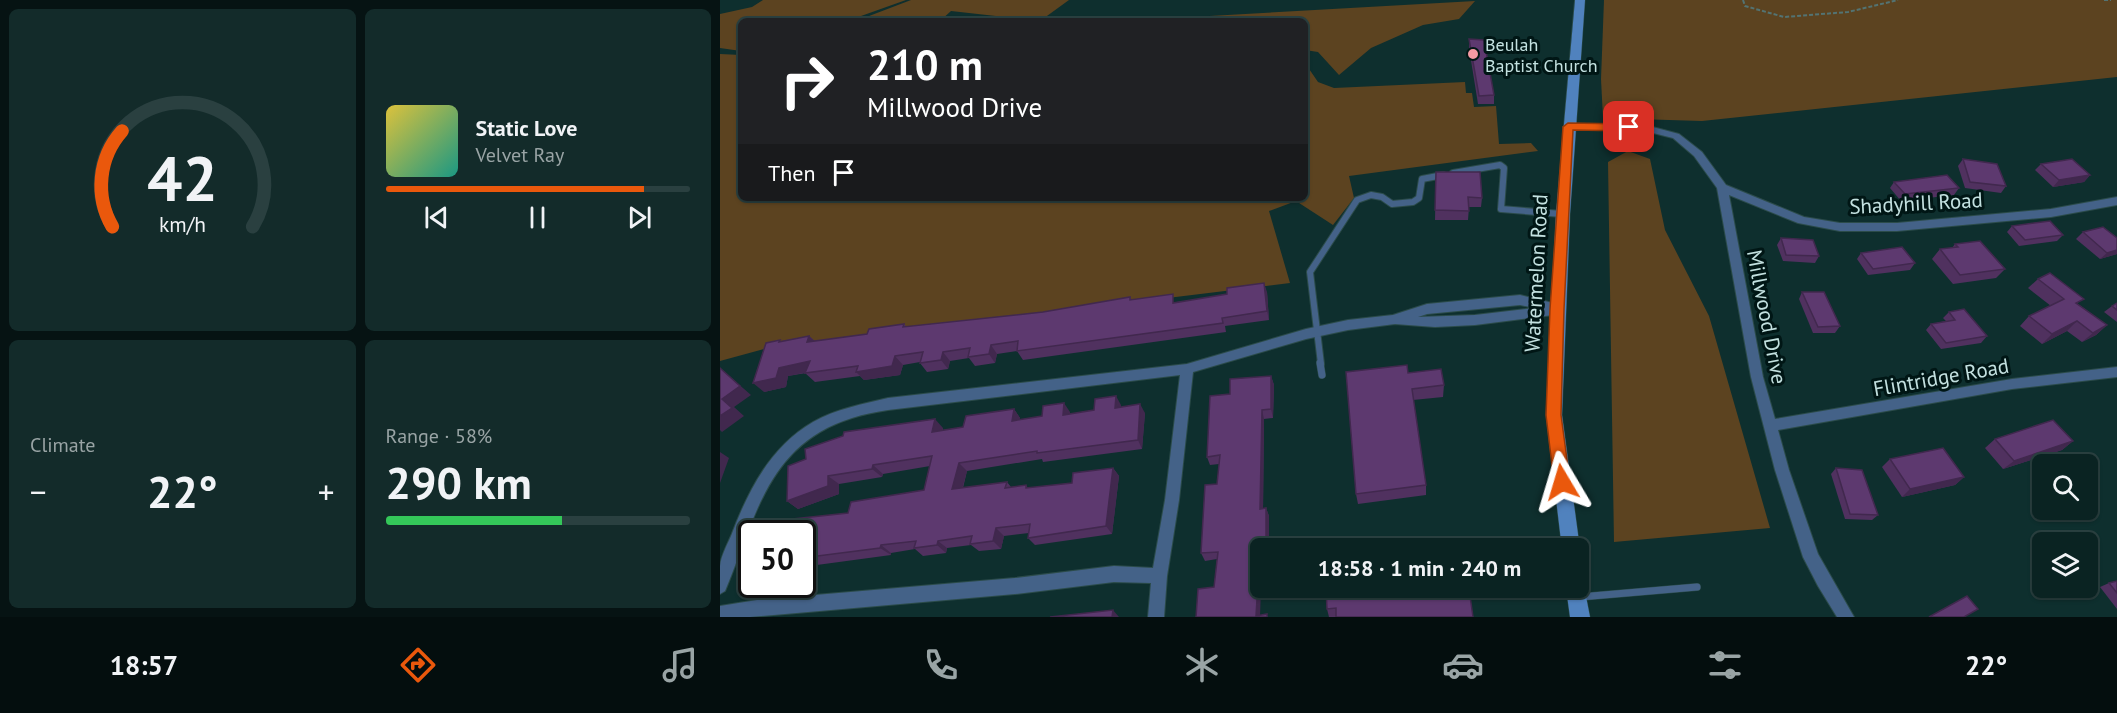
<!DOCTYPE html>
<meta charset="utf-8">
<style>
body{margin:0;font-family:"PT Sans",sans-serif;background:#132b2a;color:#f1f3f6;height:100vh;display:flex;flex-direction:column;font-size:22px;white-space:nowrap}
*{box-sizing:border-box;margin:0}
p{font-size:20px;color:#99a4a5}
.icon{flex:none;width:33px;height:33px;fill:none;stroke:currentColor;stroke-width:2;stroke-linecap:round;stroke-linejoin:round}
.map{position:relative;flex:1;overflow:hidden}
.panel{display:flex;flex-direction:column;gap:9px;padding:9px;background:#061313;width:720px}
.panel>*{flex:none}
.guide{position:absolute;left:18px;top:18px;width:570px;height:183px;border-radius:9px;box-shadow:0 2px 4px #0004,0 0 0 2px #2a4040;background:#202124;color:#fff;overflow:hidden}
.tools{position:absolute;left:1312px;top:454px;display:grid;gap:12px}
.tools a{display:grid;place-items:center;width:66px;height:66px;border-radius:9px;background:#0a2322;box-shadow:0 2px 4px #0004,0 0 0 2px #2a4040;font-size:30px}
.speed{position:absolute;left:18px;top:520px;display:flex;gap:12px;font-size:30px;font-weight:700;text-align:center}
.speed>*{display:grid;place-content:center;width:78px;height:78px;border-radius:50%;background:#0a2322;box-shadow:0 2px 4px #0004,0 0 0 2px #2a4040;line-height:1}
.speed .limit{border:3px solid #111;border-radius:9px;background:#fff;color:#111}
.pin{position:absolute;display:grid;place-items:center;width:51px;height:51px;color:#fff;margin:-26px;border-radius:12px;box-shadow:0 3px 9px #0006}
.me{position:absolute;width:66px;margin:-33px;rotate:353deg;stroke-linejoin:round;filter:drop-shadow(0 0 4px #0008)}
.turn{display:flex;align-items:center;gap:21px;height:126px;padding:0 30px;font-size:27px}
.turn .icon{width:78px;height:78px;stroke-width:2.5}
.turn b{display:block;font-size:42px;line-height:51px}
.then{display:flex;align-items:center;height:57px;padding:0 30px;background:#0003;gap:12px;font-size:22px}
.big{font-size:45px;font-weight:700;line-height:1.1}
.panel .widget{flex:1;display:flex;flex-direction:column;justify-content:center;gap:9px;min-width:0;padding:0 21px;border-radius:9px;background:#132b2a}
.panel .dial{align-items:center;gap:0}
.dial svg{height:156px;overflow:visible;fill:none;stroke:#2a4040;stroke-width:7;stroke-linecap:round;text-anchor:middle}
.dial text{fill:#f1f3f6;stroke:none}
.song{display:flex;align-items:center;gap:18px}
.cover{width:72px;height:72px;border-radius:9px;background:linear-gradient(135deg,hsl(50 70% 55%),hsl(170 70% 35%))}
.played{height:6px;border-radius:3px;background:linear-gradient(90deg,#ea580c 85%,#2a4040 85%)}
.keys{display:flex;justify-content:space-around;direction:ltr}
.heat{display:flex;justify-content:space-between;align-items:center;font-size:33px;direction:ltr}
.charge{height:9px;border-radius:4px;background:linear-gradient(90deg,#34c759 58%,#2a4040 0)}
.panel .tiles{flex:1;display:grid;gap:9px;grid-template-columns:repeat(2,1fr)}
.trip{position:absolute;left:530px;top:538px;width:339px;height:60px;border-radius:9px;background:#0a2322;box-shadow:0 2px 4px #0004,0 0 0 2px #2a4040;font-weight:700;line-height:60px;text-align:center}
.menu{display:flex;height:96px;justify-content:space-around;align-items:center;background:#040e0e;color:#99a4a5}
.menu .icon{width:42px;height:42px}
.menu .selected{color:#ea580c}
.menu b{font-size:27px;color:#f1f3f6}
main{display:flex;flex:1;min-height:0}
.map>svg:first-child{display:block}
.green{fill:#5c4320}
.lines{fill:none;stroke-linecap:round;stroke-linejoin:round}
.lane-far1-casing{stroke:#2b4b4a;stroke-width:8}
.lane-casing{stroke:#2b4b4a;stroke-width:8}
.street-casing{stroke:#2b4b4a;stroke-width:2}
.secondary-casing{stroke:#2b4b4a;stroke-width:1}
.path{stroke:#537372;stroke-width:2;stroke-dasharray:4 2;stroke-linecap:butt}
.lane-far1{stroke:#446288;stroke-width:6}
.lane{stroke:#446288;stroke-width:7}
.street{fill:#446288;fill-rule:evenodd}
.secondary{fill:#5082be;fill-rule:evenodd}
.wall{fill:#50315f}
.shaded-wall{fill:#41284e}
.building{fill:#5d396f;stroke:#41284e;stroke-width:1.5}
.route{fill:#ea580c;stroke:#983908;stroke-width:1.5}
.poi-dot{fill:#f49aa3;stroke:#001615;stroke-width:2}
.labels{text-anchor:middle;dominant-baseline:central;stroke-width:6;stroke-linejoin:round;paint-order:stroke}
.far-poi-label{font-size:18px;fill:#c3e1e0;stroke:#001615;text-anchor:start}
.street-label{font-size:21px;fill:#c3e1e0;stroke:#001615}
</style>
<main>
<section class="panel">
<div class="tiles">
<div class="widget dial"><svg viewBox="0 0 100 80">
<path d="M14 69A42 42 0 1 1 86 69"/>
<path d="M14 69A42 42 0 0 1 19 20" stroke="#ea580c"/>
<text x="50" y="56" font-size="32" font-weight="700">42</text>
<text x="50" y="72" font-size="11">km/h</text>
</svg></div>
<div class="widget">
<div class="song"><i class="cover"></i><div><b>Static Love</b><p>Velvet Ray</p></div></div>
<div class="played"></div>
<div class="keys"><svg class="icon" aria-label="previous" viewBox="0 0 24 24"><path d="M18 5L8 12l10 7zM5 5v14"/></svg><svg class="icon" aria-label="pause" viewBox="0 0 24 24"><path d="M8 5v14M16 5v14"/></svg><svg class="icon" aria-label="next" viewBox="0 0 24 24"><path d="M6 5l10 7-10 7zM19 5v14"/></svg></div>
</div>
<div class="widget"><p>Climate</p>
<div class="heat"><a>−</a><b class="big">22°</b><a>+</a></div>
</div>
<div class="widget"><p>Range · 58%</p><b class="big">290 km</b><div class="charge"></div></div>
</div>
</section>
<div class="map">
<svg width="1397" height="617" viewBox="0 0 1397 617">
<rect width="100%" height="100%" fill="#0e2f2e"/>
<g class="green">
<path d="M 43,0 L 186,0 L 127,21 L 21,21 L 21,51 L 0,48 L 0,14 L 32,7 Z"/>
<path d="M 191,0 L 349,0 L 320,21 L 231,11 L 220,21 L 136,21 Z"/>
<path d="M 884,0 L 1397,0 L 1397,77 L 982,121 L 883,118 L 881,79 Z"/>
<path d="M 755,1 L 739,19 L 703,25 L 651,48 L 619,75 L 598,52 L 585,50 L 585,21 L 400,21 Z"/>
<path d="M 0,54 L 21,55 L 21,198 L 585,198 L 585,63 L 598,82 L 614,88 L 745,82 L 746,93 L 752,93 L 754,107 L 776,106 L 779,144 L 811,143 L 818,151 L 629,176 L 634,198 L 613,225 L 576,201 L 549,211 L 570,283 L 55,346 L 0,361 Z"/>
<path d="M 908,151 L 930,159 L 945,230 L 989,316 L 1050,528 L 894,542 L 888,162 Z"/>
</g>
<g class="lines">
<defs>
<g id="lane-far1">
<path d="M 733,173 L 780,165 L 784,168 L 781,209 L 842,214"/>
<path d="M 601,364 L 590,272 L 637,200 L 651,195 L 662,197 L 672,204 L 693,202 L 699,198 L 702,179 L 723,175"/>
</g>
<g id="lane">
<path d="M 600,363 L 602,375"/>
<path d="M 860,597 L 977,587"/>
</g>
<g id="street">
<path d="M 848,124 L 925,125 L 959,134 L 982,152 L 1006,185 L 1084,217 L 1120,223 L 1177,223 L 1331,209 L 1397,197 L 1397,205 L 1331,217 L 1177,231 L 1120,231 L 1078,223 L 1009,195 L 1043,377 L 1055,419 L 1292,379 L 1397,367 L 1397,377 L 1292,389 L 1058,430 L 1069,470 L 1098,554 L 1134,617 L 1117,617 L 1098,586 L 1083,557 L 1055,470 L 1031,377 L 997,188 L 974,156 L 953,138 L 925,131 L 845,129 L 843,127 Z"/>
<path d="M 800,295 L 837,304 L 841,306 L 843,309 L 841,312 L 833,315 L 755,325 L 715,327 L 675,324 L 628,330 L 586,339 L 473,372 L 459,500 L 447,576 L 444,617 L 428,617 L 431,583 L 394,582 L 295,594 L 30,617 L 0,617 L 0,606 L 37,600 L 295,578 L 394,566 L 433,568 L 445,500 L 460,375 L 168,410 C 156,412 144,414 132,418 C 47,444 35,520 5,591 L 0,594 C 0,585 0,575 0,566 C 1,556 7,545 11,536 C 28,491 50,447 93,422 C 116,409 143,404 168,398 L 467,364 L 586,329 L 628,320 L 673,315 L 707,304 ZM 800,305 L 815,308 L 755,315 L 698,317 L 707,314 Z"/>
</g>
<g id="secondary">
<path d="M 855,0 L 865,0 L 850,214 L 842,415 L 860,549 L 858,555 L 858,549 L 842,549 L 826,415 L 836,214 Z"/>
<path d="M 858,579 L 863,581 L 870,617 L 850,617 L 846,588 L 858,588 Z"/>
</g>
</defs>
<use href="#lane-far1" class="lane-far1-casing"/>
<use href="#lane" class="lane-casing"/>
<use href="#street" class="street-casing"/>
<use href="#secondary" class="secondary-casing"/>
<g class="path">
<path d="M 1023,0 L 1025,6 L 1064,17 L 1128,12 L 1178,0"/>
<path d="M 1384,0 L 1391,0"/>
</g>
<use href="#lane-far1" class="lane-far1"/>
<use href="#lane" class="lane"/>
<use href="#street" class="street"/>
<use href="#secondary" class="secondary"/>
</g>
<g class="wall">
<path d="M 749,39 L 774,95 L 774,104 L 758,104 L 749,48 Z"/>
<path d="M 1243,159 L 1286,186 L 1281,193 L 1245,188 L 1238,166 Z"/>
<path d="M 1321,164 L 1370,175 L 1364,182 L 1333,187 L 1315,170 Z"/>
<path d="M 716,172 L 762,198 L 761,207 L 749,207 L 748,220 L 715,220 Z"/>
<path d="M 1174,182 L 1239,188 L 1234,195 L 1181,201 L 1170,188 Z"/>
<path d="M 1292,226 L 1343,235 L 1337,241 L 1299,246 L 1287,232 Z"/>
<path d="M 1363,232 L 1397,254 L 1380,259 L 1356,239 Z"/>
<path d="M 1061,238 L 1099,256 L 1095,263 L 1063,261 L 1057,245 Z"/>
<path d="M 1235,244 L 1285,269 L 1276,278 L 1233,284 L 1212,259 L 1220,249 L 1232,248 Z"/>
<path d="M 1141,253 L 1195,263 L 1190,270 L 1148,275 L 1137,259 Z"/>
<path d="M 1318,279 L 1358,304 L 1387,325 L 1376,335 L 1362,342 L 1347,331 L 1322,344 L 1300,326 L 1309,316 L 1331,306 L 1308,288 Z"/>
<path d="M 547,292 L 549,320 L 505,326 L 506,332 L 303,360 L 297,351 L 277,354 L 275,363 L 255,366 L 249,358 L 230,361 L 228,369 L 207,372 L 200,363 L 200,362 L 183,365 L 180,375 L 144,380 L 140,376 L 95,382 L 85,373 L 86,373 L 68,376 L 66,387 L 44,392 L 61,341 L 89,336 L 95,341 L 147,334 L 184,324 L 187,327 L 323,312 L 410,297 L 412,300 L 456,302 Z"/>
<path d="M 1082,292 L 1120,326 L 1115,333 L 1093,333 L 1079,299 Z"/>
<path d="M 1397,303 L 1397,322 L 1384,312 L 1392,306 Z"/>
<path d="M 1229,312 L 1267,336 L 1261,343 L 1221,349 L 1206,330 L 1211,324 L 1226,321 L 1223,318 Z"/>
<path d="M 688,373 L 724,385 L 723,397 L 693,400 L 706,485 L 706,495 L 638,504 L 636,494 Z"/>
<path d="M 551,376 L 554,385 L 553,418 L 544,419 L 543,508 L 546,508 L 549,516 L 549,549 L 540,549 L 540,615 L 548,617 L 476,617 L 494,587 L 497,559 L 485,561 L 481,553 L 497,484 L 499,464 L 490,465 L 487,457 L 510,394 Z"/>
<path d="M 401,405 L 401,407 L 425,413 L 422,449 L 323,462 L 322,459 L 247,471 L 243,488 L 287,482 L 291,487 L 306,485 L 308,488 L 352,483 L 393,468 L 399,476 L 392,534 L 315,545 L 308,538 L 309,533 L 284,536 L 281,549 L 259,551 L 251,545 L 227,548 L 226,553 L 203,556 L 195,549 L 171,553 L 171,555 L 82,567 L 82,534 L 128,513 L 204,490 L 210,466 L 163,474 L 162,477 L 119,484 L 119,494 L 78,509 L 67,501 L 68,466 L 223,428 L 223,430 L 243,427 L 294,409 L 300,418 L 300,420 L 350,412 L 350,414 Z"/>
<path d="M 1275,439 L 1353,441 L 1342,450 L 1283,469 L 1265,448 Z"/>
<path d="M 1170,459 L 1244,477 L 1235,485 L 1182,497 L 1162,467 Z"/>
<path d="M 1116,468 L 1158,515 L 1152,520 L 1125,519 L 1111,474 Z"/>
<path d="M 1397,581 L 1397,609 L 1380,587 L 1389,583 Z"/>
<path d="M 717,593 L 616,617 L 609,617 L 607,609 Z"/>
</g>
<g class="shaded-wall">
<path d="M 1370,175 L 1364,182 L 1333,187 L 1339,180 Z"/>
<path d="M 1397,250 L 1397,254 L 1380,259 L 1387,253 Z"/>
<path d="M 544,283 L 547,292 L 549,320 L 547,311 Z"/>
<path d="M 1357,321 L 1347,331 L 1322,344 L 1332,334 Z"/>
<path d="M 1387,325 L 1376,335 L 1362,342 L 1373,333 Z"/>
<path d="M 89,336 L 98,344 L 87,342 Z"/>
<path d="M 271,345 L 277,354 L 275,363 L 269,354 Z"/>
<path d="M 223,352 L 230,361 L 228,369 L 221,360 Z"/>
<path d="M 175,356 L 183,365 L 180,375 L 144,380 L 136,372 Z"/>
<path d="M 90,361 L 99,370 L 68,376 L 66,387 L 44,392 L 33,383 L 59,368 Z"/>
<path d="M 0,368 L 31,395 L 14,407 L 24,416 L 2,432 L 0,430 L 0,416 L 2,399 Z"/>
<path d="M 551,376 L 554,385 L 553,418 L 551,409 Z"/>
<path d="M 396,396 L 401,405 L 400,417 L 395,408 Z"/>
<path d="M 344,403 L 350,412 L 349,424 L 343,415 Z"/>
<path d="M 420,404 L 425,413 L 422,449 L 418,440 Z"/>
<path d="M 294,409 L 300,418 L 299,430 L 292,421 Z"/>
<path d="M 542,410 L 544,419 L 543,516 L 540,509 Z"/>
<path d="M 215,419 L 223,428 L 221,440 L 212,432 Z"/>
<path d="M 1353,441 L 1342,450 L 1283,469 L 1294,461 Z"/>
<path d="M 0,452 L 9,458 L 0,483 Z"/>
<path d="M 239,463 L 247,471 L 240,497 L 232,489 Z"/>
<path d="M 153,465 L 163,474 L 162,477 L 152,469 Z"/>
<path d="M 393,468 L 399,476 L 392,534 L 386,526 Z"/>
<path d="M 108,476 L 119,484 L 119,494 L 78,509 L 67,501 Z"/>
<path d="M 1244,477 L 1235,485 L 1182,497 L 1190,489 Z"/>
<path d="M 546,508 L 549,516 L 549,549 L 546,549 Z"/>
<path d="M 276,528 L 284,536 L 281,549 L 273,541 Z"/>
<path d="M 218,541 L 227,548 L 226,553 L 217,545 Z"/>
<path d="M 161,545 L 171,553 L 171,555 L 160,548 Z"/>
<path d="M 540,552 L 540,588 L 541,588 L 540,617 L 536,616 Z"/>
<path d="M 393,610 L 399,617 L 392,617 Z"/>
</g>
<g class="building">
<path d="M 749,39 L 764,40 L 774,95 L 759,96 Z"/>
<path d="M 1243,159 L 1277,164 L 1286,186 L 1250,182 Z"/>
<path d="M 1352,159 L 1370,175 L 1339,180 L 1321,164 Z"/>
<path d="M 716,172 L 760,172 L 762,198 L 748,197 L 749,211 L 715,210 Z"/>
<path d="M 1227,175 L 1239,188 L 1185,194 L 1174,182 Z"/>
<path d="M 1330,221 L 1343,235 L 1305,240 L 1292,226 Z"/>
<path d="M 1383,227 L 1397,238 L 1397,250 L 1387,253 L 1363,232 Z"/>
<path d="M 1061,238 L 1093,240 L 1099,256 L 1066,255 Z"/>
<path d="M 1260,241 L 1285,269 L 1240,275 L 1220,249 L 1238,247 L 1235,244 Z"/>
<path d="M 1182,247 L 1195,263 L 1153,269 L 1141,253 Z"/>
<path d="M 1330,273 L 1364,299 L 1356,303 L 1387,325 L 1373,333 L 1357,321 L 1332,334 L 1309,316 L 1344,299 L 1318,279 Z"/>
<path d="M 544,283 L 547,311 L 502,318 L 503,323 L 297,351 L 298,341 L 271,345 L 269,354 L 248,357 L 250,348 L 223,352 L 221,360 L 200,363 L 203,352 L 175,356 L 172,366 L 136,372 L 138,366 L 85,373 L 90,361 L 59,368 L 56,378 L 33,383 L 46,343 L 60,340 L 59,342 L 89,336 L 87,342 L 147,334 L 149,329 L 184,324 L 183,327 L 323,312 L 410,297 L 410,300 L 453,294 L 453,303 L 507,294 L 507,288 Z"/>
<path d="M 1082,292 L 1104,292 L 1120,326 L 1098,327 Z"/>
<path d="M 1397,303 L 1397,310 L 1392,306 Z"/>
<path d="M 1244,309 L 1267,336 L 1226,343 L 1211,324 L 1235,320 L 1229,312 Z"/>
<path d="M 687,365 L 688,373 L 721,369 L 724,385 L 692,389 L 706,485 L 636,494 L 626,372 Z"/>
<path d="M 0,368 L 20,386 L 2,399 L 12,408 L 0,416 Z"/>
<path d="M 551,376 L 551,409 L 542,410 L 540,509 L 546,508 L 546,547 L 540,548 L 540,549 L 536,616 L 547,614 L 547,617 L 476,617 L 478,589 L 494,587 L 498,552 L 481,553 L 485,485 L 497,484 L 500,455 L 487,457 L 490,396 L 510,394 L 510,379 Z"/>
<path d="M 396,396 L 395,408 L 420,404 L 418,440 L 317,453 L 317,451 L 239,463 L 232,489 L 287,482 L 285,488 L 306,485 L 306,488 L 352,483 L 353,473 L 393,468 L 386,526 L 308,538 L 310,524 L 276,528 L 273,541 L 250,544 L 252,536 L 218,541 L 217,545 L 194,548 L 196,541 L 161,545 L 160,548 L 82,558 L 82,534 L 49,534 L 54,521 L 128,513 L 131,502 L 204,490 L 212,456 L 153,465 L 152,469 L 108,476 L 108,486 L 67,501 L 68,466 L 86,459 L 85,449 L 123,436 L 124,432 L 215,419 L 212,432 L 243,427 L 246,416 L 294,409 L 292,421 L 322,416 L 323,406 L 344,403 L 343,415 L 374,410 L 375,399 Z"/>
<path d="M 1333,420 L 1353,441 L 1294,461 L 1275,439 Z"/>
<path d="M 1223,448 L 1244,477 L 1190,489 L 1170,459 Z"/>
<path d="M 1116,468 L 1142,470 L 1158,515 L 1130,514 Z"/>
<path d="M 711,541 L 712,549 L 638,549 Z"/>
<path d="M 1397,581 L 1397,593 L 1389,583 Z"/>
<path d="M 606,588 L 717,588 L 717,593 L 749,589 L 753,617 L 616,617 L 616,608 L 607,609 Z"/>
<path d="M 1247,596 L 1258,609 L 1244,617 L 1209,617 Z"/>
<path d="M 393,610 L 392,617 L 330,617 Z"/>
</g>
<path class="route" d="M 848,123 L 909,124 L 914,127 L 909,131 L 853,130 L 844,309 L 841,415 L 850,482 L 848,487 L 842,489 L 837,487 L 834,482 L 826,415 L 830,309 L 843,127 Z"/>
<circle class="poi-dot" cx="753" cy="54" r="6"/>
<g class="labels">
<g class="far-poi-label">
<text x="765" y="44">Beulah<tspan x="765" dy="21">Baptist Church</tspan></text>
</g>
<g class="street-label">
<text transform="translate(1196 203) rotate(-3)">Shadyhill Road</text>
<text transform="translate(816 273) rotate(-87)">Watermelon Road</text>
<text transform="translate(1047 317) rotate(79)">Millwood Drive</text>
<text transform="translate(1221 377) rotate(-10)">Flintridge Road</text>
</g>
</g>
</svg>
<div class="tools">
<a><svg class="icon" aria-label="search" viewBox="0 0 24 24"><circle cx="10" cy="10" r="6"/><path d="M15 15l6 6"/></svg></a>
<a><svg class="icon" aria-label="layers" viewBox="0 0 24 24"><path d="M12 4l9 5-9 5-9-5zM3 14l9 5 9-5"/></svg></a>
</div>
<div class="speed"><div class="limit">50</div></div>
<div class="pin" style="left:909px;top:127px;background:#d93025"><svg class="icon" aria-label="arrive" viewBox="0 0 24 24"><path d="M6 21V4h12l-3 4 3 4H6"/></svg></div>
<svg class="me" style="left:842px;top:482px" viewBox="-20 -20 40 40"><path d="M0-17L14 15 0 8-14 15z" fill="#ea580c" stroke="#fff" stroke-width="4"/></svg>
<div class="trip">18:58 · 1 min · 240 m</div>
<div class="guide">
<div class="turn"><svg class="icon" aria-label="right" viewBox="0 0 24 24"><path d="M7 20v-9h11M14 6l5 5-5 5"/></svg><div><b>210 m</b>Millwood Drive</div></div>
<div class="then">Then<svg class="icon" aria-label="arrive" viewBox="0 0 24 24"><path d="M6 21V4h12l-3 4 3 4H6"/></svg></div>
</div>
</div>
</main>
<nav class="menu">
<b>18:57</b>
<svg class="icon selected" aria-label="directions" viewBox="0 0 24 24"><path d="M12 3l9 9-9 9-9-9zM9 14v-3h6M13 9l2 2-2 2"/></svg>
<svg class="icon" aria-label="music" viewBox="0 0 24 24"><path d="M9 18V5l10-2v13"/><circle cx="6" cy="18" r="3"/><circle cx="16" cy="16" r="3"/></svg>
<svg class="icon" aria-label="phone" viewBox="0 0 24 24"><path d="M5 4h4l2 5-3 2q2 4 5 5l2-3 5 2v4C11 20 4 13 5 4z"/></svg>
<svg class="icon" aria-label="climate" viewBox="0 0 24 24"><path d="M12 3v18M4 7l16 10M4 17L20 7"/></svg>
<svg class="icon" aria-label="car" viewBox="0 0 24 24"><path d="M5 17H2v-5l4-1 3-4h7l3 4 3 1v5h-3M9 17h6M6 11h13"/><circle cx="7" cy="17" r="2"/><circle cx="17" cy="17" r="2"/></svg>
<svg class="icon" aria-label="filters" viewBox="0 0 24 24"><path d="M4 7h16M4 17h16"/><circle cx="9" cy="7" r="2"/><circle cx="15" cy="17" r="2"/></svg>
<b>22°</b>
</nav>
